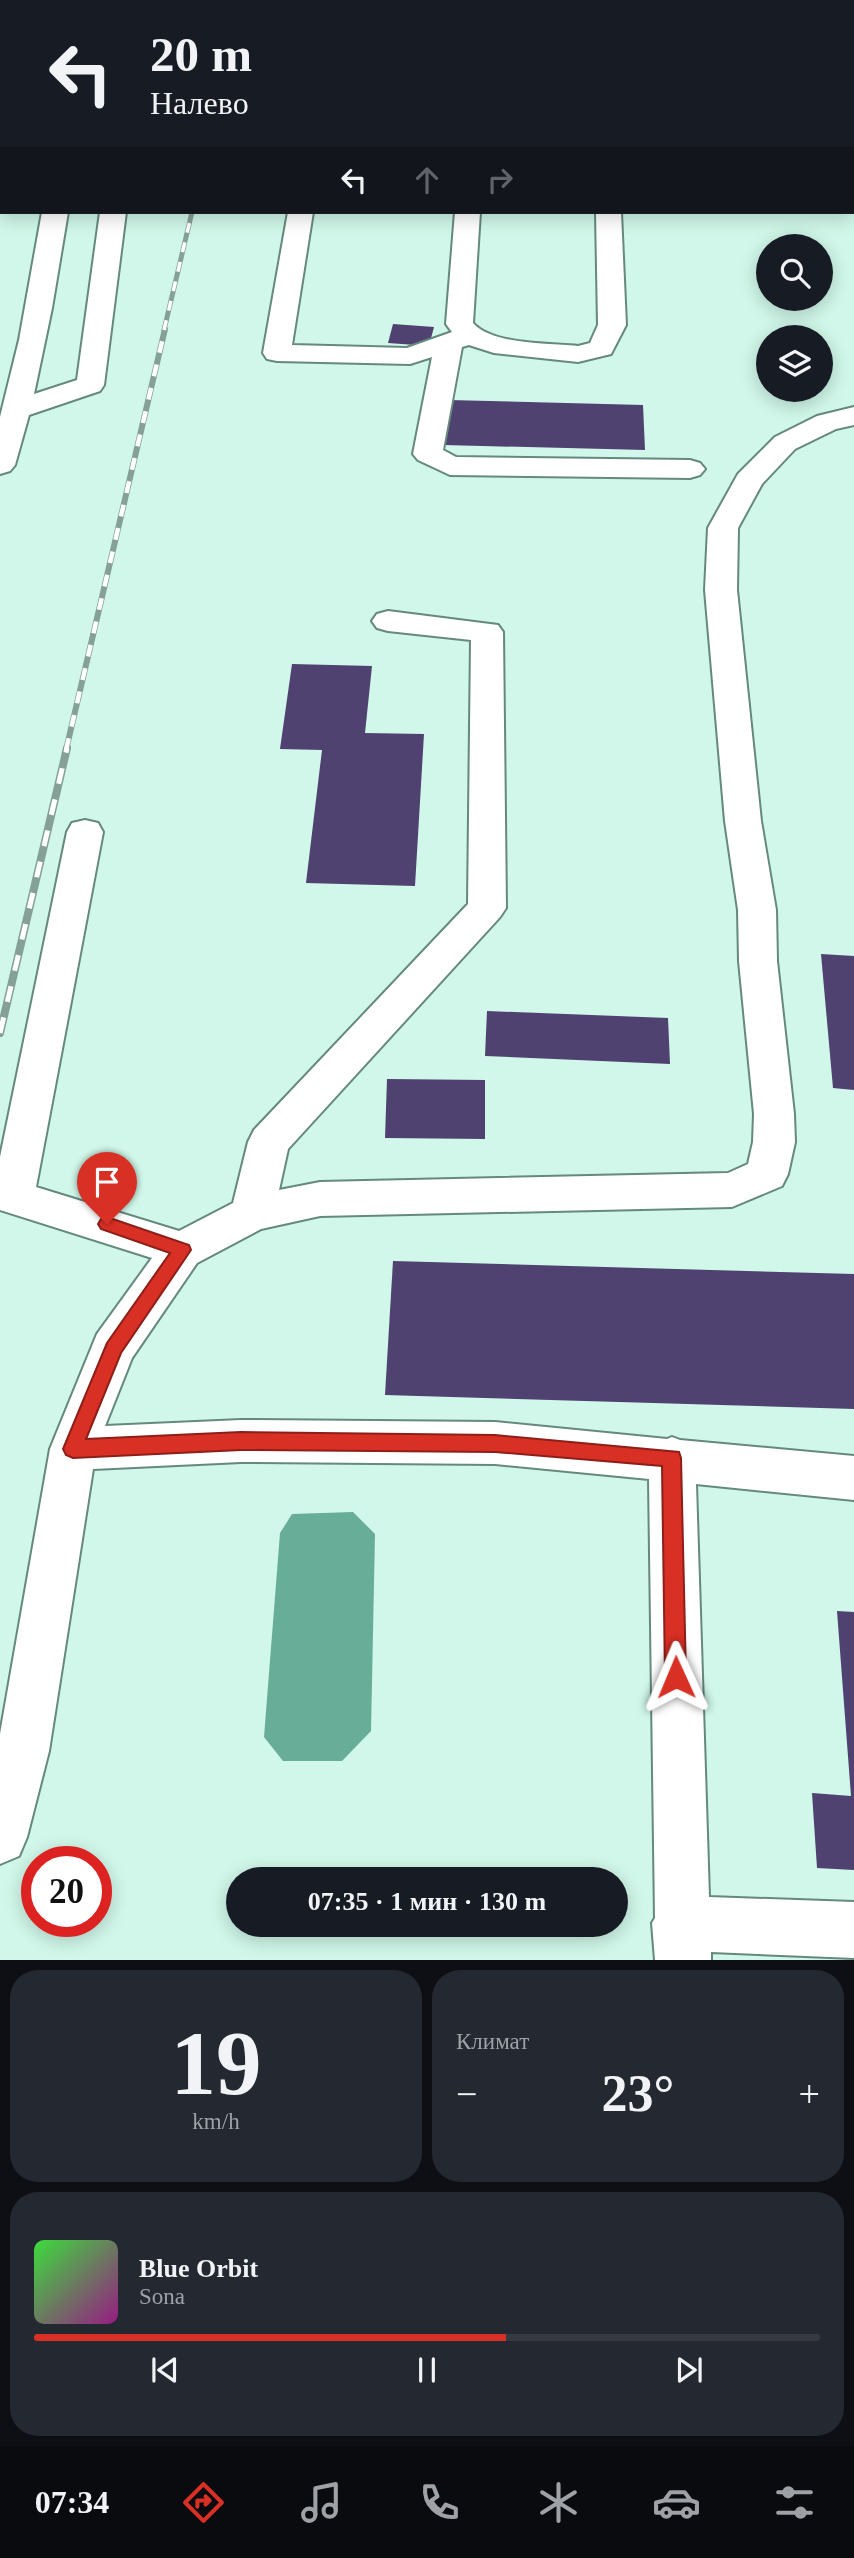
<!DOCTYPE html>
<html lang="ru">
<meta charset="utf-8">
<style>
body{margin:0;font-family:Georgia,serif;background:#242831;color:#f1f3f6;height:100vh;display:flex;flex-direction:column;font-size:26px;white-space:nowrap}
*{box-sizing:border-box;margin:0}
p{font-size:23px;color:#9ea1a6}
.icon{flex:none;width:38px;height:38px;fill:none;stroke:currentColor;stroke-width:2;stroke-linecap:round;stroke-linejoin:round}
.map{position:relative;height:1960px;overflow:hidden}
.sheet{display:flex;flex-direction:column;gap:10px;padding:10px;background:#0d0f14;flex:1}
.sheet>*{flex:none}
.guide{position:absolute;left:0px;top:0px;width:854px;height:214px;box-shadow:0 4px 18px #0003;background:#171b24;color:#f1f3f6;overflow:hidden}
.tools{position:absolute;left:756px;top:234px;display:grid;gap:14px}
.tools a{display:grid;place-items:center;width:77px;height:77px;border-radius:50%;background:#171b24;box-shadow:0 4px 18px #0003;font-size:35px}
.speed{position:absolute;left:21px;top:1846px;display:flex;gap:14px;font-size:35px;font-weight:700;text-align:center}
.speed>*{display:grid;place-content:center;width:91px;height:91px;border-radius:50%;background:#171b24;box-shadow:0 4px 18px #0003;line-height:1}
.speed .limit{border:10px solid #d22;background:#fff;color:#111}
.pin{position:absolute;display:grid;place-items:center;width:60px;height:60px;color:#fff;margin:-72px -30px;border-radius:50% 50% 50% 0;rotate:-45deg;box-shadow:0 0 7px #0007}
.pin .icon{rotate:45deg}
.me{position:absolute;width:77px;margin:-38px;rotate:359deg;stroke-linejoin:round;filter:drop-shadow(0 0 5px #0008)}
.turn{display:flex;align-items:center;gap:24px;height:147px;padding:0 35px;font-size:32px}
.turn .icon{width:91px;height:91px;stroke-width:2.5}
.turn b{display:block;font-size:49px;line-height:60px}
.lanes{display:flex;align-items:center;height:66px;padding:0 35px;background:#0003;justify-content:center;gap:35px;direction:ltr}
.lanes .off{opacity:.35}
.big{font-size:52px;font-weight:600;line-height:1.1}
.sheet .card{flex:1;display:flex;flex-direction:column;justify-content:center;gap:10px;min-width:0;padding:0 24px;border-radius:28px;background:#242831}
.sheet .dial{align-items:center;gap:0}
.dial b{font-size:91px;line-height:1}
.song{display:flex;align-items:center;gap:21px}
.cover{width:84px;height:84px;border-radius:10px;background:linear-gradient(135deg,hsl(120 70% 55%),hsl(310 70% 35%))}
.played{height:7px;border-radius:4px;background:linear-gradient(90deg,#d93025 60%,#363941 60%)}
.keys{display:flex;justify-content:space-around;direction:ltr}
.heat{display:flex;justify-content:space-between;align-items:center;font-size:38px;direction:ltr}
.sheet .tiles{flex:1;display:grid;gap:10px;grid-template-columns:1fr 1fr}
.card:last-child{grid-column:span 2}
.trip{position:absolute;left:226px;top:1867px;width:402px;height:70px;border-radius:35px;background:#171b24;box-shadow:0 4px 18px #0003;font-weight:600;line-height:70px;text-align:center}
.dock{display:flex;height:112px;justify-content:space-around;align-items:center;background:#090b0e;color:#9ea1a6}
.dock .icon{width:49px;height:49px}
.dock .selected{color:#d93025}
.dock b{font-size:32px;color:#f1f3f6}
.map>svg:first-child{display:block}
.water{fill:#68ad97}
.building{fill:#4f4170}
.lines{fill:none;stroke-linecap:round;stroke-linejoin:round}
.minor-casing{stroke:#65897c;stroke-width:4}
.minor{fill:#fff;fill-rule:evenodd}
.rail-far2-casing{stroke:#85a197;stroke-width:5}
.rail-far1-casing{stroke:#85a197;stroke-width:6}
.rail-casing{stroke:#85a197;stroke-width:8}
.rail-far2{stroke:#fff;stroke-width:3.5;stroke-dasharray:10;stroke-linecap:butt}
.rail-far1{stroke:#fff;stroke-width:4.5;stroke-dasharray:12;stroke-linecap:butt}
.rail{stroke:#fff;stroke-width:5;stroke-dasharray:16;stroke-linecap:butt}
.route{fill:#d93025;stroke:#8d1f18;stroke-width:2}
</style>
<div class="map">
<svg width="854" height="1960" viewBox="0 0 854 1960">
<rect width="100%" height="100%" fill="#d0f7e9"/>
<path class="water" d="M 353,1512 L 375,1534 L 371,1731 L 342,1761 L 283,1761 L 264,1737 L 280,1533 L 292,1514 Z"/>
<g class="building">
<path d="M 393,324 L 434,327 L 429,346 L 388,343 Z"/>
<path d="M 448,400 L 643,405 L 645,450 L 444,445 Z"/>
<path d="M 292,664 L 372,666 L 365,733 L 424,734 L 415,886 L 306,883 L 322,750 L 280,749 Z"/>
<path d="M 821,954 L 854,956 L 854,1090 L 833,1088 Z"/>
<path d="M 487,1011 L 668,1018 L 670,1064 L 485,1056 Z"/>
<path d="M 387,1079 L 485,1080 L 485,1139 L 385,1138 Z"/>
<path d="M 393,1261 L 854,1274 L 854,1409 L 385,1395 Z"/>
<path d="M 837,1611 L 854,1612 L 854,1870 L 817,1868 L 812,1793 L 851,1796 Z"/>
</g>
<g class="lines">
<defs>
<g id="minor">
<rect x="28" y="0" width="22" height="2"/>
<rect x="131" y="0" width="22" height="2"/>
<rect x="323" y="0" width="22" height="2"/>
<path d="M 539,0 L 561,0 L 562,2 L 541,2 Z"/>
<path d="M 42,212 L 68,212 L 52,308 L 34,394 L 77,380 L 100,212 L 126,212 L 104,385 L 100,391 L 29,415 L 15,465 L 10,471 L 0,474 L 0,417 L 19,340 Z"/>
<path d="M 288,212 L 313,212 L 292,345 L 407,348 L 452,332 L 446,324 L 455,212 L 480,212 L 473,323 C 493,345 548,343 578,346 L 590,343 L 598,325 L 596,212 L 621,212 L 626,325 L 611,354 L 578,362 L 494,353 L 469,345 L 462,347 L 443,450 L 456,457 L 690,460 L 700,463 L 705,469 L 700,475 L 690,478 L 450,475 L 418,460 L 413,454 L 432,357 L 410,364 L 277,361 L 267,359 L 263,353 Z"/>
<path d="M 854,407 L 854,425 L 836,429 L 795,449 L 762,484 L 738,528 L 737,590 L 761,821 L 776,910 L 777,961 L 794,1114 L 795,1142 L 788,1174 L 782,1186 L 732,1207 L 320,1216 L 261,1229 L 197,1263 L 132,1358 L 105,1426 L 241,1420 L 495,1422 L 667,1439 L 672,1437 L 680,1440 L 854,1456 L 854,1500 L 696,1484 L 709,1897 L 854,1902 L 854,1958 L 711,1952 L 711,1960 L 655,1960 L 652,1923 L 655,1918 L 649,1479 L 495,1464 L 241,1462 L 93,1469 L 49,1751 L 27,1837 L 19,1856 L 0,1864 L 0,1734 L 50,1449 L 97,1334 L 152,1258 L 0,1210 L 0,1157 L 67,832 L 72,823 L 85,820 L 98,823 L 103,832 L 36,1187 L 179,1231 L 233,1203 L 248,1142 L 254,1130 L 468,904 L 471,640 L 388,631 L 377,628 L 372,621 L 377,614 L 388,611 L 498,625 L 503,632 L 506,908 L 500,917 L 288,1149 L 279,1190 L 320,1182 L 728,1173 L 748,1164 L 753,1142 L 754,1114 L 739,961 L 738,910 L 725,821 L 705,590 L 708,528 L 738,474 L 775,437 L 817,416 Z"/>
</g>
</defs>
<use href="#minor" class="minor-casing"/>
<use href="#minor" class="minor"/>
<defs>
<path id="rail-far2" d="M 164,330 L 192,212"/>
<path id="rail-far1" d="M 66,750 L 165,329"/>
<path id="rail" d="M 0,1033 L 67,748"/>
</defs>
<use href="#rail-far2" class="rail-far2-casing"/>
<use href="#rail-far1" class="rail-far1-casing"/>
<use href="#rail" class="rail-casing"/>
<use href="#rail-far2" class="rail-far2"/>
<use href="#rail-far1" class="rail-far1"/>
<use href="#rail" class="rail"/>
</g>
<path class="route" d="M 107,1217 L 189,1245 L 191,1250 L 121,1353 L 86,1439 L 241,1432 L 495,1435 L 679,1452 L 681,1458 L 686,1677 L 683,1684 L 676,1687 L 668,1684 L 665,1677 L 662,1466 L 495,1452 L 241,1450 L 73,1458 L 66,1455 L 63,1449 L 107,1343 L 170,1253 L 101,1229 L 98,1224 L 101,1219 Z"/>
</svg>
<div class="tools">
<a><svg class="icon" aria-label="search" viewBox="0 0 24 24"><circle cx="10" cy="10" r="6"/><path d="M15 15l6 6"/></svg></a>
<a><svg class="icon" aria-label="layers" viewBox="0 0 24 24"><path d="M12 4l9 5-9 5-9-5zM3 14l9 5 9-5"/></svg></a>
</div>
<div class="speed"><div class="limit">20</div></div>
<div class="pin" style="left:107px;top:1224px;background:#d93025"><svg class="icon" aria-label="arrive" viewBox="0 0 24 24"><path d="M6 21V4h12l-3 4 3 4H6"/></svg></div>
<svg class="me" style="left:676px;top:1677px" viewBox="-20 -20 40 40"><path d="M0-17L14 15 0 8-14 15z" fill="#d93025" stroke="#fff" stroke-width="4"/></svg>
<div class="trip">07:35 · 1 мин · 130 m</div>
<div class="guide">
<div class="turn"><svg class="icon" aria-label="left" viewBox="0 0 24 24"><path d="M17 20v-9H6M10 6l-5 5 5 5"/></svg><div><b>20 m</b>Налево</div></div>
<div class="lanes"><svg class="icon" aria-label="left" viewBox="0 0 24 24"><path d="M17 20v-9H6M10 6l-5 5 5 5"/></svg><svg class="icon off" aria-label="ahead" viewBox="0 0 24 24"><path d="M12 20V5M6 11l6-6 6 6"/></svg><svg class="icon off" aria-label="right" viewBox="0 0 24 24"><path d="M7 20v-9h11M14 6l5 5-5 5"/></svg></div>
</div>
</div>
<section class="sheet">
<div class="tiles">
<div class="card dial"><b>19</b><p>km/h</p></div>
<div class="card"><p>Климат</p>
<div class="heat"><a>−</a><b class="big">23°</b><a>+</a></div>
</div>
<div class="card">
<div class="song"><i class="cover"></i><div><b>Blue Orbit</b><p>Sona</p></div></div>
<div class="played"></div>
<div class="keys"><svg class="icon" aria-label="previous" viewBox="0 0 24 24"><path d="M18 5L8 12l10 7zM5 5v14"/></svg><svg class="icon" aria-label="pause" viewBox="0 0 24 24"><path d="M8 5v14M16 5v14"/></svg><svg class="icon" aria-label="next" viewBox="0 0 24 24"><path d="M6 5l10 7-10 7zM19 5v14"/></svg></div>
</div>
</div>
</section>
<nav class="dock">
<b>07:34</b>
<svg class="icon selected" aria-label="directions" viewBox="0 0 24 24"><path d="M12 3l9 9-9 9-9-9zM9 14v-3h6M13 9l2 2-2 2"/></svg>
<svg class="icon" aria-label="music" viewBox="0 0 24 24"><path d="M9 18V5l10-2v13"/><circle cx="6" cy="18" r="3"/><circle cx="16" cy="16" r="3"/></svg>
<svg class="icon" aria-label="phone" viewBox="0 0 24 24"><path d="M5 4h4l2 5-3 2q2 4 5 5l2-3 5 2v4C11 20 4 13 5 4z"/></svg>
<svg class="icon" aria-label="climate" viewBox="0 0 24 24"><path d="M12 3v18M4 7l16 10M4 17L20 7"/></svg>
<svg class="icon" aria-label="car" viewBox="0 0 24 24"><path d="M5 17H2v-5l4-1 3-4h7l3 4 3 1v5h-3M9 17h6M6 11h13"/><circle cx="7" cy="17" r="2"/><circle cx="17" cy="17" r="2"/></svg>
<svg class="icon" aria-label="filters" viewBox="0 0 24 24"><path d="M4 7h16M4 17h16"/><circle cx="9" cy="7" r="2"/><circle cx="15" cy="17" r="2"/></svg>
</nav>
